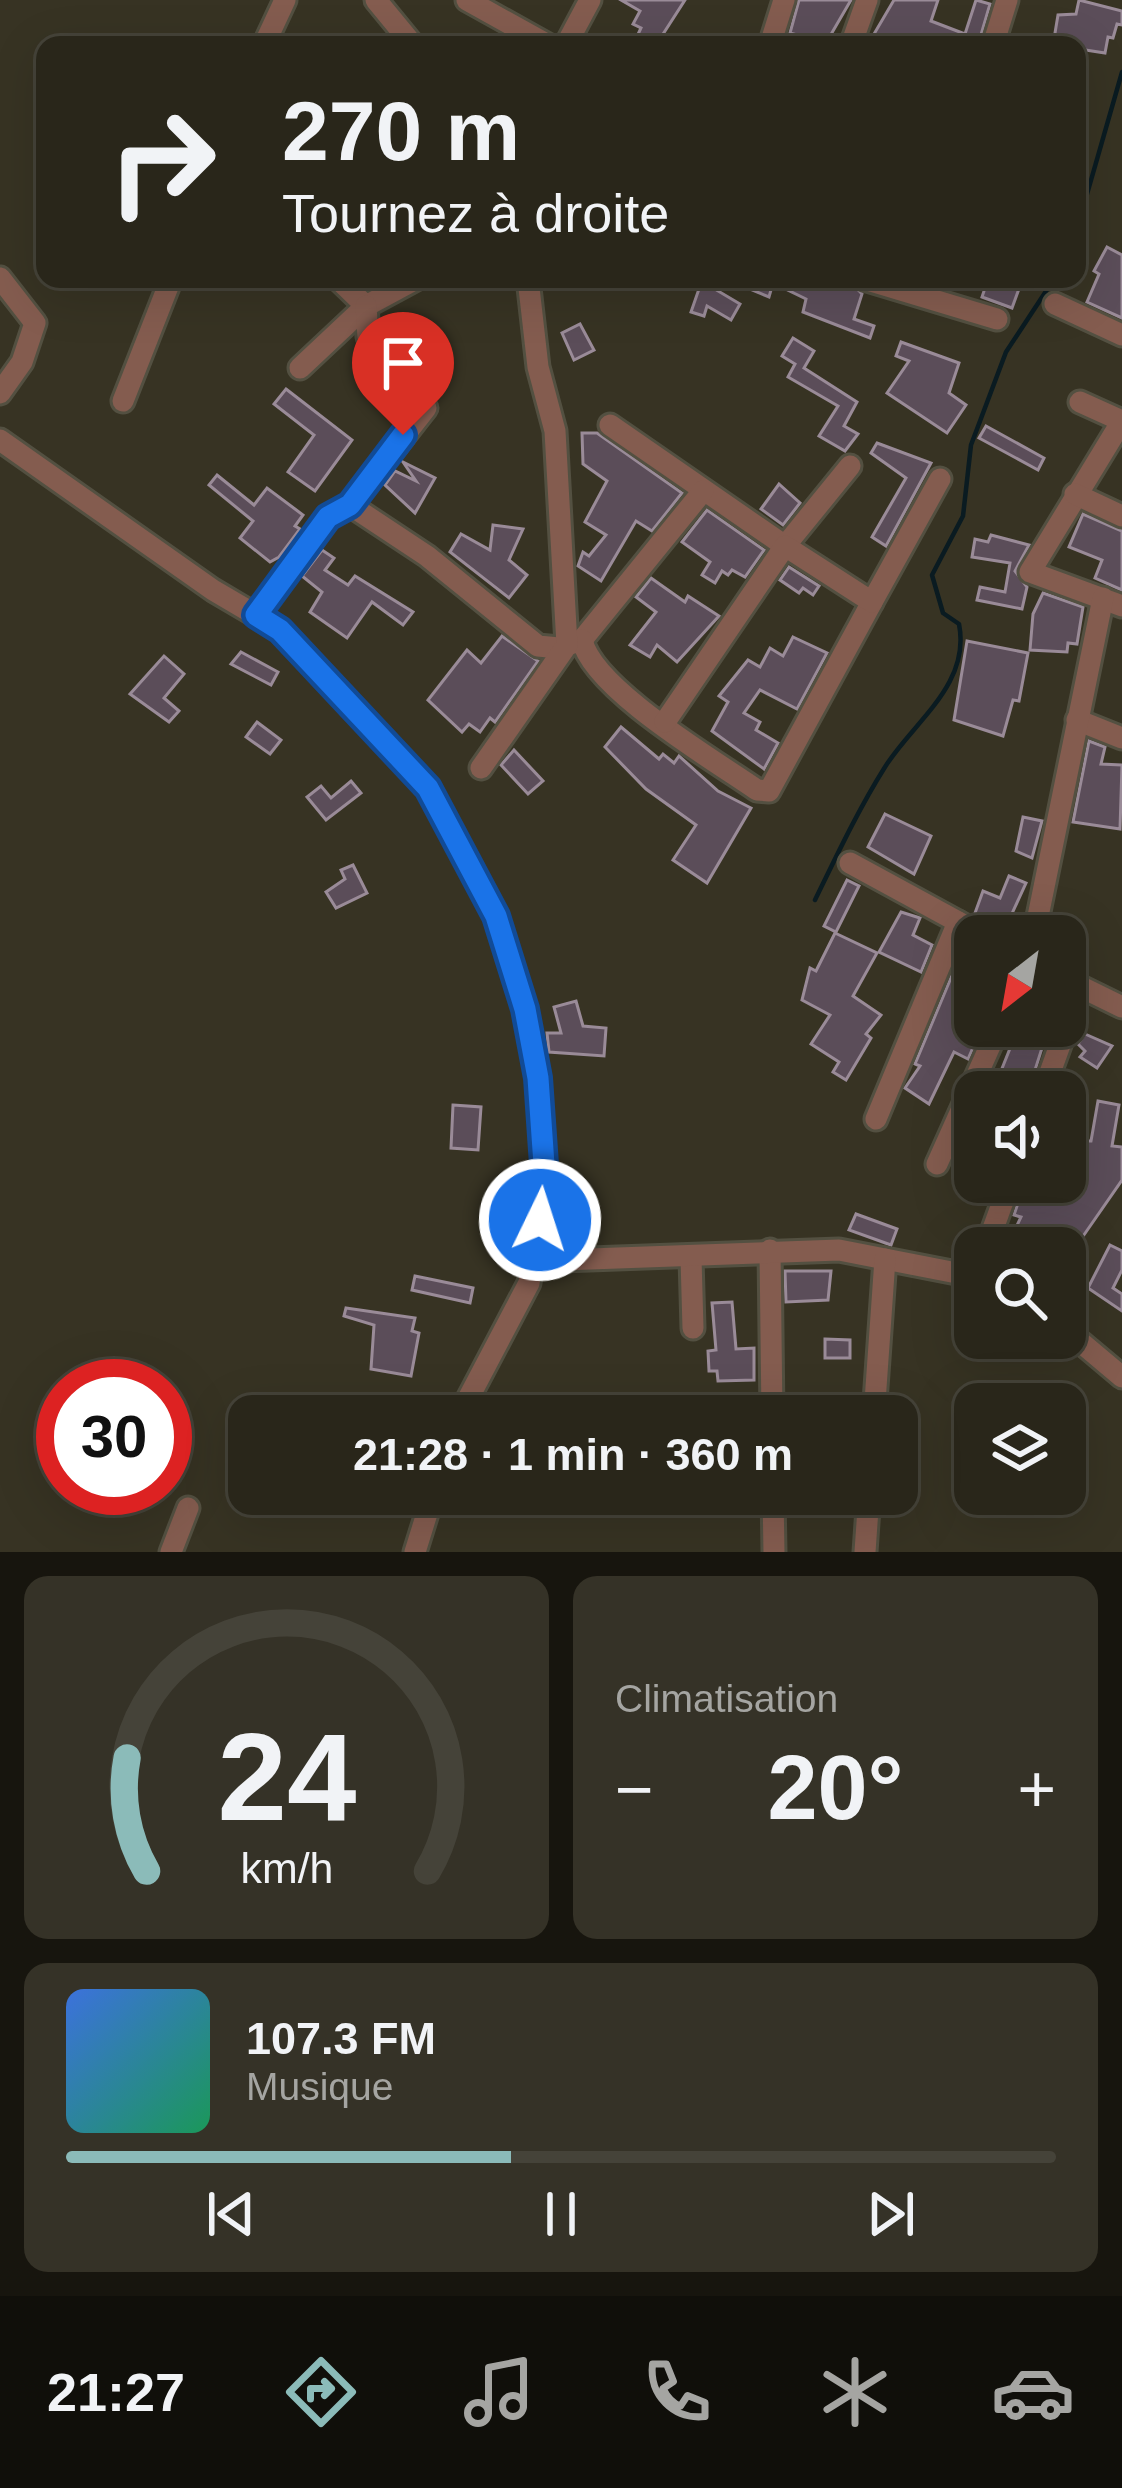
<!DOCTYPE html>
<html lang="fr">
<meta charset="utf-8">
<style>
body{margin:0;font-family:Helvetica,sans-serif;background:#353227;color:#f1f3f6;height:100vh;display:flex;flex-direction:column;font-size:45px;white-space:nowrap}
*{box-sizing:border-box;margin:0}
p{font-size:39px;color:#a5a5a2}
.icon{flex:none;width:66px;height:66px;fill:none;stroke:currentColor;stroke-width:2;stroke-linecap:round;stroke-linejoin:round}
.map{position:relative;height:1552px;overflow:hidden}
.drawer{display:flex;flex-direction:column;gap:24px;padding:24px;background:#17150e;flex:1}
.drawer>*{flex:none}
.top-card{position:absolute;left:36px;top:36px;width:1050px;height:252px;border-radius:24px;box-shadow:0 12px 48px #0002,0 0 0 3px #454339;background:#29261a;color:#f1f3f6;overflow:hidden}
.needle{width:78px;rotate:211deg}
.fabs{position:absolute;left:954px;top:915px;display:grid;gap:24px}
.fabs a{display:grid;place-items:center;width:132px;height:132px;border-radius:24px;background:#29261a;box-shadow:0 12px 48px #0002,0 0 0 3px #454339;font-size:60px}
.speed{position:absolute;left:36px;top:1359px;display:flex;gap:24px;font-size:60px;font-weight:700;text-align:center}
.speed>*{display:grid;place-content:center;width:156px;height:156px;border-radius:50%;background:#29261a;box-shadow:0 12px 48px #0002,0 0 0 3px #454339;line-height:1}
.speed .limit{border:18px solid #d22;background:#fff;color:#111}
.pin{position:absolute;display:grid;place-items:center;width:102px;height:102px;color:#fff;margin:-123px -51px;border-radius:50% 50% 50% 0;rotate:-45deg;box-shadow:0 0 12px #0007}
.pin .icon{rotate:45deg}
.me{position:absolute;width:132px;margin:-66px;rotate:4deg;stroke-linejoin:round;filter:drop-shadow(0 0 9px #0008)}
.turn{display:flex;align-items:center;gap:42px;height:252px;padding:0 48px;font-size:54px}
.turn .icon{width:156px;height:156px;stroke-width:2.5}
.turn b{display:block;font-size:84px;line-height:102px}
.big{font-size:90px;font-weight:600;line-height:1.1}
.drawer .widget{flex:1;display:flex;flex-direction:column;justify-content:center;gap:18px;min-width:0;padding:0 42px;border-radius:24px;background:#353227}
.drawer .dial{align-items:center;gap:0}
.dial svg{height:312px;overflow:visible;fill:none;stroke:#454339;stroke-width:7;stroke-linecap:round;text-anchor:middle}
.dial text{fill:#f1f3f6;stroke:none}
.song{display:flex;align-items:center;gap:36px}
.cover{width:144px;height:144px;border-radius:18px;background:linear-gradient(135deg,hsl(220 70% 55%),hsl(150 70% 35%))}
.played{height:12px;border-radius:6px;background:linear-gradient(90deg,#8bbbb9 45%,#454339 45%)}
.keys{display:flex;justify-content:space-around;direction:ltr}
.heat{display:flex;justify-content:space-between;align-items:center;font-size:66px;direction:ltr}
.drawer .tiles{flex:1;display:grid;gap:24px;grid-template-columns:1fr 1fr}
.widget:last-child{grid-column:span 2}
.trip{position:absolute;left:228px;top:1395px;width:690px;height:120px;border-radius:24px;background:#29261a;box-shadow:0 12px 48px #0002,0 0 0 3px #454339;font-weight:600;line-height:120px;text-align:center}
.dock{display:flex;height:192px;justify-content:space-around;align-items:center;background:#100f0a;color:#a5a5a2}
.dock .icon{width:84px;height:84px}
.dock .active{color:#8bbbb9}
.dock b{font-size:54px;color:#f1f3f6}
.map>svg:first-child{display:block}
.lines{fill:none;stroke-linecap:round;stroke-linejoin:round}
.stream{stroke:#0a1b21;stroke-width:4.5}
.building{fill:#5b4d59;stroke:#9a8b98;stroke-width:3}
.street-casing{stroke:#535041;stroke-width:27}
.street{stroke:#845c4f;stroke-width:21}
.route-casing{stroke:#114b97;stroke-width:30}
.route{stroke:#1a73e8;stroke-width:21}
</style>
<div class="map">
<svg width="1122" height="1552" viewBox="0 0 1122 1552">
<rect width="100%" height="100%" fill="#373323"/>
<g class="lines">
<g class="stream">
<path d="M 1077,229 L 1122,72"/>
<path d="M 815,900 C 837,855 858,810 885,767 C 913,722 971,685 959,624 L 943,613 L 932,575 L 963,516 L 971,445 L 1006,352 L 1054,279"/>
</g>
</g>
<g class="building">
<path d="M 621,0 L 685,0 L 656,45 L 633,45 L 641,28 L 633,24 L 640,11 Z"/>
<path d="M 799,0 L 851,0 L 826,43 L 790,33 Z"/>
<path d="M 894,0 L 938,0 L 931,21 L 965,34 L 976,0 L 990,4 L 978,45 L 929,45 L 916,39 L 914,45 L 899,45 L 874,34 Z"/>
<path d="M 1079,0 L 1122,11 L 1122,25 L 1117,24 L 1113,38 L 1108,37 L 1105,53 L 1053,45 L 1058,15 L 1076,14 Z"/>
<path d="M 1107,247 L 1122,255 L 1122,318 L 1087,302 L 1099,274 L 1094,271 Z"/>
<path d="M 717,279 L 713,288 L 740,304 L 731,320 L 707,306 L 704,316 L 691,312 L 699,289 L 675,280 Z"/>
<path d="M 726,279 L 849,280 L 862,294 L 854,319 L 874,326 L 870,338 L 803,312 L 806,299 L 773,283 L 769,297 Z"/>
<path d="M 988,279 L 1020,286 L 1012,308 L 982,297 Z"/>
<path d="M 580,324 L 594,350 L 574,360 L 562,333 Z"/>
<path d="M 793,338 L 814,351 L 804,368 L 857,402 L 844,426 L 858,434 L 845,451 L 819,436 L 838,406 L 788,377 L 795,364 L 782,356 Z"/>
<path d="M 901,342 L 959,363 L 949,393 L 966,405 L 947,433 L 887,393 L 909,361 L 896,356 Z"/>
<path d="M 286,389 L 352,440 L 315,491 L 288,472 L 314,435 L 274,404 Z"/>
<path d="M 986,426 L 1044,458 L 1038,470 L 979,438 Z"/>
<path d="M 582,433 L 597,433 L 682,493 L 652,531 L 636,521 L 601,581 L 578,566 L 583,552 L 589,556 L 606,535 L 585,522 L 607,481 L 583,464 Z"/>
<path d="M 877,443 L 931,463 L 886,546 L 872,537 L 906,478 L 871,453 Z"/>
<path d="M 403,462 L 435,478 L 415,513 L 385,485 L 395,471 L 416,481 Z"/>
<path d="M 217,475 L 254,505 L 267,488 L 303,515 L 295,526 L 300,529 L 279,557 L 270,562 L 240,538 L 253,521 L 209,485 Z"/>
<path d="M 779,484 L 800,503 L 783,525 L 761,509 Z"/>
<path d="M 707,510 L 764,550 L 745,577 L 732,570 L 728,575 L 722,571 L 715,583 L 702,575 L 710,562 L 682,542 Z"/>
<path d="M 1083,514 L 1122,531 L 1122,590 L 1095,578 L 1102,560 L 1069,547 Z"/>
<path d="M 493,525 L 523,529 L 509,560 L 527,575 L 509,598 L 450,552 L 461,534 L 490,550 Z"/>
<path d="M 991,535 L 1029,545 L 1015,571 L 1027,587 L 1022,609 L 977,600 L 980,587 L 1005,592 L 1010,563 L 972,557 L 975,539 L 988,542 Z"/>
<path d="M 322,550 L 334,558 L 325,570 L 348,585 L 355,576 L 413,612 L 403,625 L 372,602 L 347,638 L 310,612 L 322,592 L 302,576 Z"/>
<path d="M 789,567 L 819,586 L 813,595 L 803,588 L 799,593 L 780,580 Z"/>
<path d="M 651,578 L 685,602 L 688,596 L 719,616 L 677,662 L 657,645 L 650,657 L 630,645 L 656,612 L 636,597 Z"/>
<path d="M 1043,593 L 1083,607 L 1077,644 L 1068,643 L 1067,652 L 1030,650 L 1033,614 Z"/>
<path d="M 502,636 L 538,661 L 495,722 L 490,718 L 480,732 L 469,724 L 462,732 L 428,700 L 467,650 L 481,663 Z"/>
<path d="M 793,637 L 827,653 L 797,709 L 760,690 L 744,713 L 760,722 L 756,730 L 778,743 L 764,769 L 712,731 L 728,702 L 719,696 L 748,660 L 760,667 L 770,648 L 783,656 Z"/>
<path d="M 967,641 L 1028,653 L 1019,701 L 1013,700 L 1003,736 L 954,720 Z"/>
<path d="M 241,652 L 278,672 L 271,685 L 231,664 Z"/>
<path d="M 164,656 L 184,674 L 164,698 L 179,711 L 169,722 L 130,694 Z"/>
<path d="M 257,722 L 281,740 L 270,754 L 246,737 Z"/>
<path d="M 621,727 L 659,759 L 663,754 L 674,763 L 679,756 L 718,791 L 751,808 L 707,883 L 673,860 L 696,825 L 646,789 L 605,747 Z"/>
<path d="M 1089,741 L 1105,747 L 1101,764 L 1122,765 L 1120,829 L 1073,822 Z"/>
<path d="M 514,750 L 543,781 L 528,794 L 501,765 Z"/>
<path d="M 351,781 L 361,793 L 326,820 L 307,797 L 321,786 L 331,798 Z"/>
<path d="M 885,814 L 931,836 L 914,874 L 868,847 Z"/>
<path d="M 1023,817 L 1042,821 L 1032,858 L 1016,851 Z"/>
<path d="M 353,865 L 367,893 L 336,908 L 326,892 L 345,879 L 341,870 Z"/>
<path d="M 1009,876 L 1026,883 L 1004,931 L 975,913 L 983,891 L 1000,898 Z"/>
<path d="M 847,880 L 859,886 L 836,932 L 824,926 Z"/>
<path d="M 901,912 L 920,918 L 913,935 L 932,945 L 921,972 L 879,952 Z"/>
<path d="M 835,933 L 877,953 L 853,996 L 881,1015 L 866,1034 L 871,1038 L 846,1080 L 833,1072 L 839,1062 L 811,1044 L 830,1015 L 802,1000 L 810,968 L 816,971 Z"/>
<path d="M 963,949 L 975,954 L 975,1043 L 968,1059 L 954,1052 L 929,1104 L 905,1088 L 920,1066 L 915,1064 Z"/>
<path d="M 576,1001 L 583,1026 L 606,1028 L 604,1056 L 549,1052 L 547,1033 L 561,1033 L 554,1007 Z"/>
<path d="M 1019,1026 L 1049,1026 L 1029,1089 L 999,1076 Z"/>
<path d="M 1085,1034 L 1112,1046 L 1097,1068 L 1080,1057 L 1085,1051 L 1078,1044 Z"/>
<path d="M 1098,1101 L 1119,1105 L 1112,1146 L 1122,1147 L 1122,1180 L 1079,1242 L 1043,1229 L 1034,1247 L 1012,1236 L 1021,1217 L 1014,1215 L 1018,1203 L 1068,1199 L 1070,1175 L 1085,1173 L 1084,1141 L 1091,1141 Z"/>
<path d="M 453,1105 L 481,1107 L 478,1150 L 451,1148 Z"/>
<path d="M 856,1214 L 897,1229 L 891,1245 L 849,1230 Z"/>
<path d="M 1110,1245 L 1122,1251 L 1122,1270 L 1113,1288 L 1122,1294 L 1122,1311 L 1088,1288 Z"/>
<path d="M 785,1271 L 831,1271 L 828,1300 L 786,1302 Z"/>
<path d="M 415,1276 L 473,1288 L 470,1303 L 412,1290 Z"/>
<path d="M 732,1302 L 736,1349 L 754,1348 L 754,1380 L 718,1381 L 717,1371 L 709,1371 L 708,1351 L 716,1350 L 712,1303 Z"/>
<path d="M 346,1308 L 415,1318 L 412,1331 L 419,1333 L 411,1376 L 371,1369 L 374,1325 L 344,1316 Z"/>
<path d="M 825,1339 L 850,1340 L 850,1358 L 825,1358 Z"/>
<path d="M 860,1399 L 859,1416 L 825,1416 L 823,1404 Z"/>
</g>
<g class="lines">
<defs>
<g id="street">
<path d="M 376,0 L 413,45"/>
<path d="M 467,0 L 548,45"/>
<path d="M 264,45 L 285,0"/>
<path d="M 566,45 L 590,0"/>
<path d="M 770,45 L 784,0"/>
<path d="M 851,45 L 867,0"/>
<path d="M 993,45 L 1007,0"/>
<path d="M 0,278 L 35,323 L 22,362 L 0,393"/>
<path d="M 338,279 L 366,306 L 416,279"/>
<path d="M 864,279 L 997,319"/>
<path d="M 1055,304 L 1122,335"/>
<path d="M 300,368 L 366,306"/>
<path d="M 123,401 L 171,279"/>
<path d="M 1080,402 L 1122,421 L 1030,572 L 1122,606"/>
<path d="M 610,425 L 785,546 L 850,466"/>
<path d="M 0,440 L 213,590 L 281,630 L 428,789 L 496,916 L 525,1009 L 538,1077 L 545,1179 L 529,1283 L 459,1416"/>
<path d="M 1075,494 L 1122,516"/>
<path d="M 350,505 L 427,556 L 538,646 L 559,648"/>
<path d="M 255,615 L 328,517 L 350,505 L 426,408 L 368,337 L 366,306"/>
<path d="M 582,640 L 703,491"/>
<path d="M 567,645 L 582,640 C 593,689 714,760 757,790 L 769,791 L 872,602"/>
<path d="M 1077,720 L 1122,738"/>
<path d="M 665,722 L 785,546 L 872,602 L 940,479"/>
<path d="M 481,768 L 567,645 L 555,431 L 538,367 L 528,279"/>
<path d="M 850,863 L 984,936"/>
<path d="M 1034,936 L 1103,598"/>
<path d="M 1065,979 L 1122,1007"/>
<path d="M 1043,1092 L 1081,987"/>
<path d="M 876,1119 L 958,922"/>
<path d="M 937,1164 L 999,1026"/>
<path d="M 986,1248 L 1010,1182"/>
<path d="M 770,1250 L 772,1416"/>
<path d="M 691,1258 L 693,1328"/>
<path d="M 534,1261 L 839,1250 L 967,1275 L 975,1269"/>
<path d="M 1065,1329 L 1122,1377"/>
<path d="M 874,1416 L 885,1259"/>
<path d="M 773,1494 L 774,1552"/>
<path d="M 171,1552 L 188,1508"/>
<path d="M 415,1552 L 433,1494"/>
<path d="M 865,1552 L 869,1494"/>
</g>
</defs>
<use href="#street" class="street-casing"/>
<use href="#street" class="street"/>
</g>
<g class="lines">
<defs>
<path id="route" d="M 403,435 L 350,505 L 328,517 L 256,615 L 280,630 L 428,788 L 496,916 L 525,1009 L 538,1078 L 545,1179 L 540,1220"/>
</defs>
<use href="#route" class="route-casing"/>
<use href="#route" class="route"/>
</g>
</svg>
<div class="fabs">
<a><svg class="needle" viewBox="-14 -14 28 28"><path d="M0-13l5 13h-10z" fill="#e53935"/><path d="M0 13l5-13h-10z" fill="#a5a5a2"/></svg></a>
<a><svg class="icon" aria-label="sound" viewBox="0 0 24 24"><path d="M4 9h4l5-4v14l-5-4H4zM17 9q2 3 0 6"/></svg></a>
<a><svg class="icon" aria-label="search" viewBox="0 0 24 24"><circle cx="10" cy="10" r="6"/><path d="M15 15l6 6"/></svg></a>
<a><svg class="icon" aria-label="layers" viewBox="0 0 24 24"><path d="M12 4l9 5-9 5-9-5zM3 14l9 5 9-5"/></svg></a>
</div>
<div class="speed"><div class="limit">30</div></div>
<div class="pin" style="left:403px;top:435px;background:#d93025"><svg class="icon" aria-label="arrive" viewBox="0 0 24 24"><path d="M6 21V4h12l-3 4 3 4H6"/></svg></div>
<svg class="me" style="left:540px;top:1220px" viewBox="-20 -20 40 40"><circle r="17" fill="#1a73e8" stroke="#fff" stroke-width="3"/><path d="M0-11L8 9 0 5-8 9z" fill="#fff"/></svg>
<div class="trip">21:28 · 1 min · 360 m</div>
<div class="top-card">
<div class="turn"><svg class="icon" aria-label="right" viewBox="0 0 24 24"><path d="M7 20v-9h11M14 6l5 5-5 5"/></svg><div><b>270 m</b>Tournez à droite</div></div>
</div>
</div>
<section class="drawer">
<div class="tiles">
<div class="widget dial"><svg viewBox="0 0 100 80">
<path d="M14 69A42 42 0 1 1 86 69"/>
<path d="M14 69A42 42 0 0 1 9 40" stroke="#8bbbb9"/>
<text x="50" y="56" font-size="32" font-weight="700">24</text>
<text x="50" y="72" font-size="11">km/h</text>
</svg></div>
<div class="widget"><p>Climatisation</p>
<div class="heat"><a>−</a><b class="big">20°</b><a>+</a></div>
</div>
<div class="widget">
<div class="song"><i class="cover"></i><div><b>107.3 FM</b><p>Musique</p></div></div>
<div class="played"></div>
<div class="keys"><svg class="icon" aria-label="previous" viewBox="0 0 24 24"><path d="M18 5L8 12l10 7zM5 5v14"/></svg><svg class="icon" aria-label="pause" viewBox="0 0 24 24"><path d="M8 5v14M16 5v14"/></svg><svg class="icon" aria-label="next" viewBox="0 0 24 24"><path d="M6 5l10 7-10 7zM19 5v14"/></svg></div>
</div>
</div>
</section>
<nav class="dock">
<b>21:27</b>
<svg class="icon active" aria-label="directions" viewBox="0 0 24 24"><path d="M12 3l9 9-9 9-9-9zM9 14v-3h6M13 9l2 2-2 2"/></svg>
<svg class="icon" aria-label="music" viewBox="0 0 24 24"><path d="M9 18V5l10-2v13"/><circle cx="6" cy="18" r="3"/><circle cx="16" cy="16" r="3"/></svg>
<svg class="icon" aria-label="phone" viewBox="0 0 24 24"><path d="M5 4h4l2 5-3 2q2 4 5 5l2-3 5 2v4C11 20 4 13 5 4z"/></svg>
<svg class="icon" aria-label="climate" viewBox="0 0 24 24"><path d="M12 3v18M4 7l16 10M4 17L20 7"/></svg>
<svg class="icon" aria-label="car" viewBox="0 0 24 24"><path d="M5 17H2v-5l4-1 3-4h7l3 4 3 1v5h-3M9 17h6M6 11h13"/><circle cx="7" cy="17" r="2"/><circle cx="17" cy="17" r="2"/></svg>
</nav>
